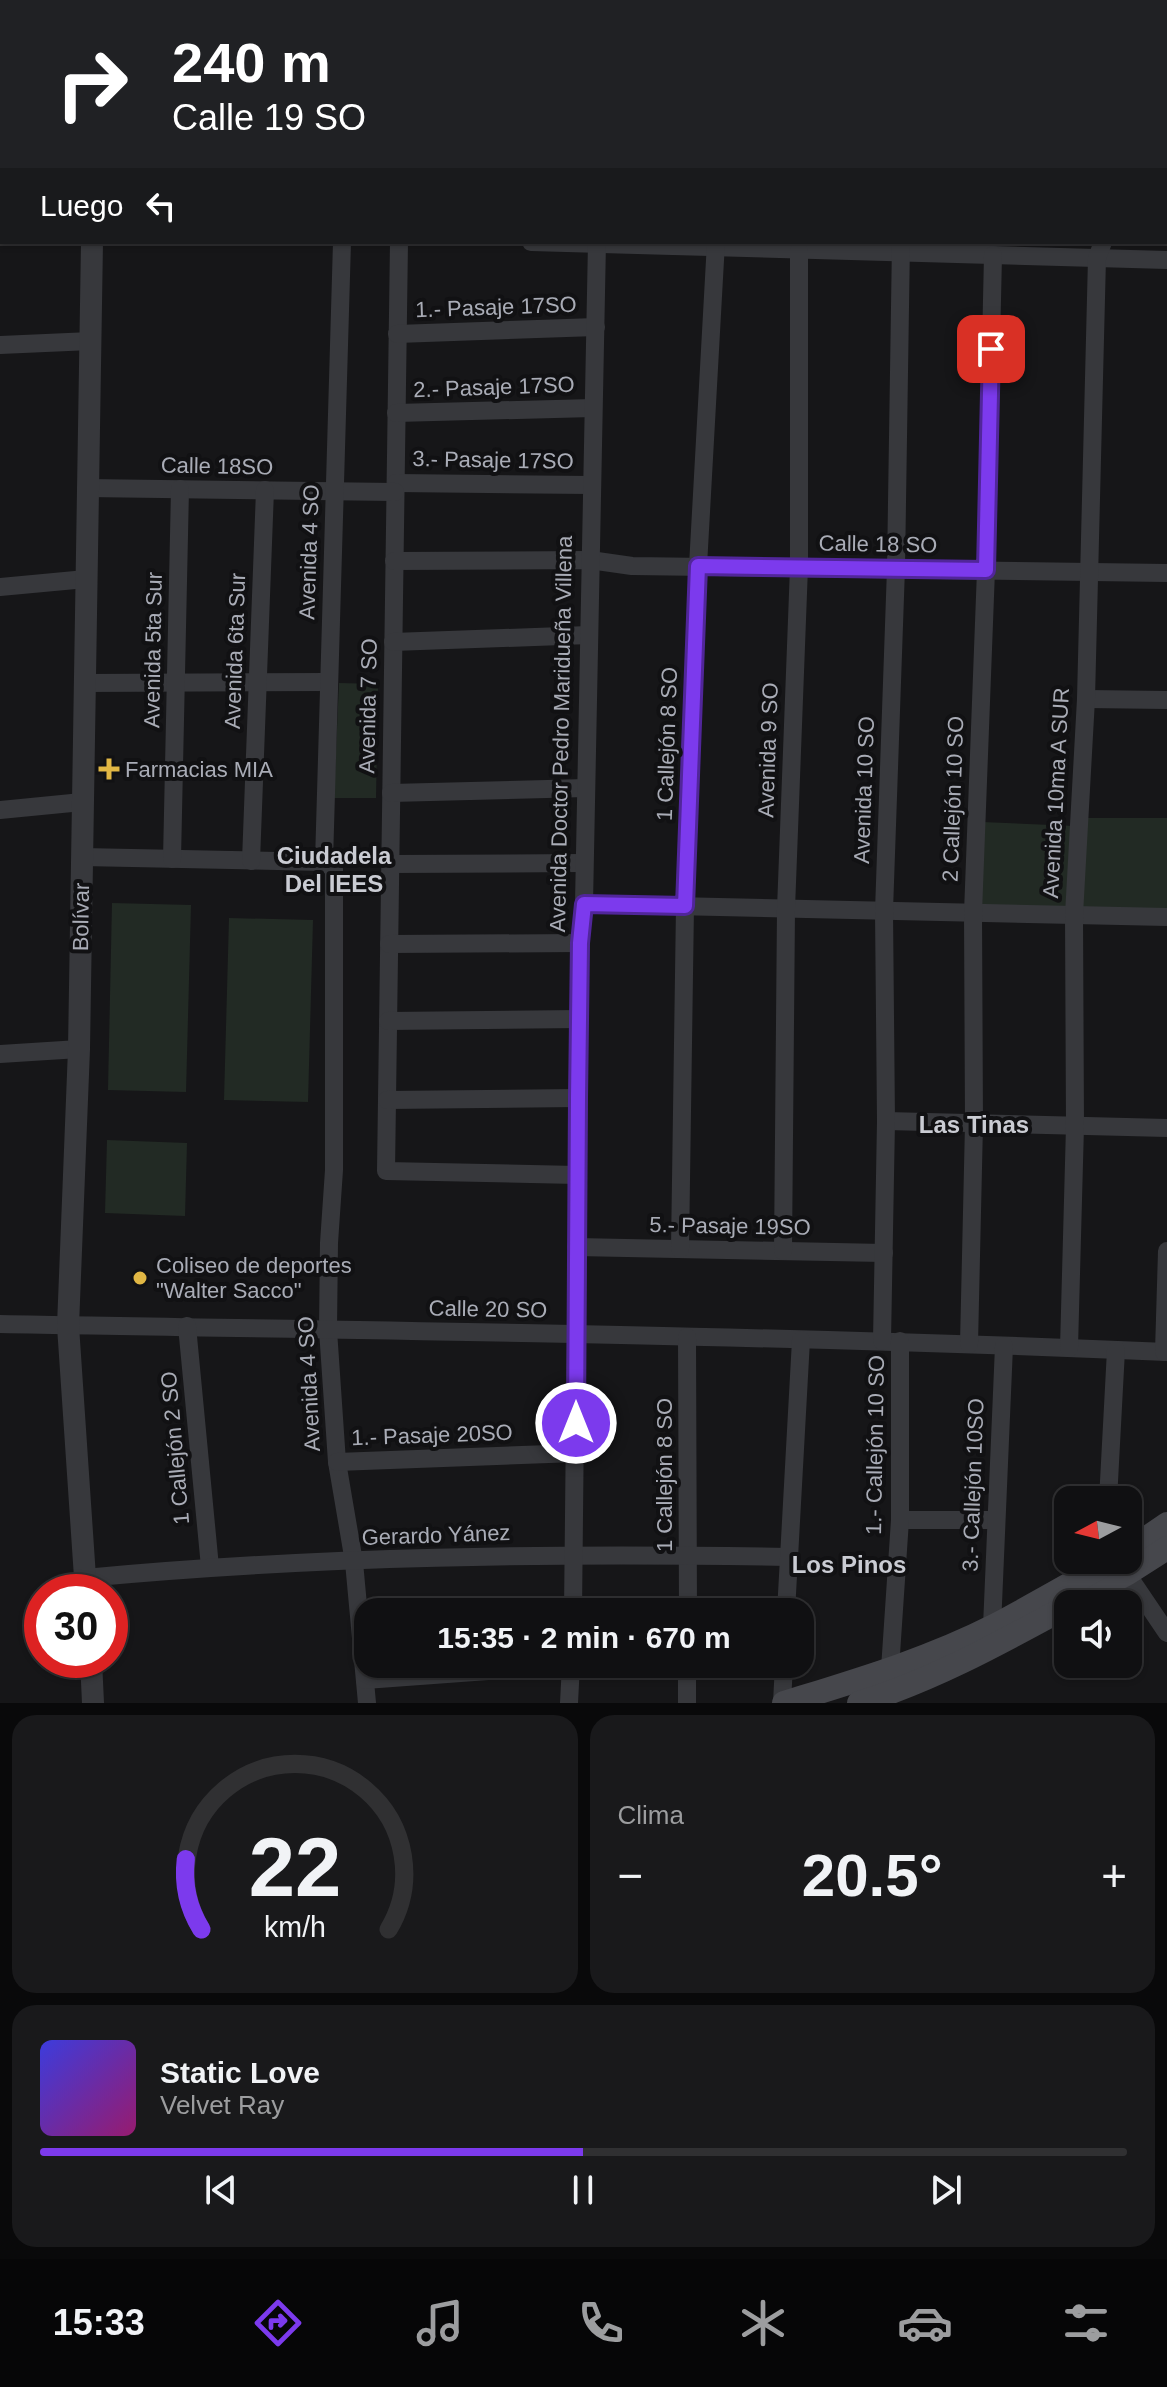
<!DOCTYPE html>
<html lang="es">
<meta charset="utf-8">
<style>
body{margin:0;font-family:Arial,sans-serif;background:#19191b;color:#f1f3f6;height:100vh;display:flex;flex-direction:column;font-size:30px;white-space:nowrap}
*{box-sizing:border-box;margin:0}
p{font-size:26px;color:#9c9d9f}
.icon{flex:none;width:44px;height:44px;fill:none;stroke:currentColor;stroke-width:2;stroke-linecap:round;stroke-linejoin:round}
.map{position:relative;height:1703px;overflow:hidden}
.side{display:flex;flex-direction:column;gap:12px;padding:12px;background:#09090a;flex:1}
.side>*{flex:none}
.banner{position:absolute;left:0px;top:0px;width:1168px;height:244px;box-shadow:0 2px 6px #0004,0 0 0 2px #303032;background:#202124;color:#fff;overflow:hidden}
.needle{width:52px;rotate:263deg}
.buttons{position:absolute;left:1054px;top:1486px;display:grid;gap:16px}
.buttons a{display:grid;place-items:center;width:88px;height:88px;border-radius:16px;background:#101012;box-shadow:0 2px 6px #0004,0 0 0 2px #303032;font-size:40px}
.speed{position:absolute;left:24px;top:1574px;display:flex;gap:16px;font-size:40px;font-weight:700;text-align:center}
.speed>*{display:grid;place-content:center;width:104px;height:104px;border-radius:50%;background:#101012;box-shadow:0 2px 6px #0004,0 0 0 2px #303032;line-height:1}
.speed .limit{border:12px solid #d22;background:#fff;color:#111}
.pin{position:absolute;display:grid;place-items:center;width:68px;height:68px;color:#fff;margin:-34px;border-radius:16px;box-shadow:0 4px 12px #0006}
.me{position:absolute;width:88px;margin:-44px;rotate:0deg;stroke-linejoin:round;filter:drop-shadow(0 0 6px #0008)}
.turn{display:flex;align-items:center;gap:28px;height:168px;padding:0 40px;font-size:36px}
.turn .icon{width:104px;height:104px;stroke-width:2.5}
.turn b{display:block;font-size:56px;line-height:68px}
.then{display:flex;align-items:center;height:76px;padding:0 40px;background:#0003;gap:16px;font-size:30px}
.big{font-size:60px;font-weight:600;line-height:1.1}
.side .card{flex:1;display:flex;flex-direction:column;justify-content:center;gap:12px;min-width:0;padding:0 28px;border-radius:24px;background:#19191b}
.side .dial{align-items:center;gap:0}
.dial svg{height:208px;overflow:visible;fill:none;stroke:#303032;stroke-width:7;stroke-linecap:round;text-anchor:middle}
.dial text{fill:#f1f3f6;stroke:none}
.song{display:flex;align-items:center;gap:24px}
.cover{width:96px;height:96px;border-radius:12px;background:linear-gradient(135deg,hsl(240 70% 55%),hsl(320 70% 35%))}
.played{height:8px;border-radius:4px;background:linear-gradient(90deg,#7c3aed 50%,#303032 50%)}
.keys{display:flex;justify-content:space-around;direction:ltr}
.heat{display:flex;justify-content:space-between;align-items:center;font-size:44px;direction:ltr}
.side .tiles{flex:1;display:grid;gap:12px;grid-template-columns:1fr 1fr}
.card:last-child{grid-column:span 2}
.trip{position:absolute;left:354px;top:1598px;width:460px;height:80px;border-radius:24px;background:#101012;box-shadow:0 2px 6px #0004,0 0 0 2px #303032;font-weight:600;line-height:80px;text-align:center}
.menu{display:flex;height:128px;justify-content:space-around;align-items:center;background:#060607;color:#9c9d9f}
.menu .icon{width:56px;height:56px}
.menu .active{color:#7c3aed}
.menu b{font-size:36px;color:#f1f3f6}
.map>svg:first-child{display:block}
.green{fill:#222a24}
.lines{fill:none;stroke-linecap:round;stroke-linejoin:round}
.minor{stroke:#37383c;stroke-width:18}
.tertiary{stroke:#37383c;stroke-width:22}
.secondary{stroke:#46474c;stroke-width:24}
.route-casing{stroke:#51269a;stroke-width:20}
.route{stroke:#7c3aed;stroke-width:14}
.poi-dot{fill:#e1b744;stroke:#111113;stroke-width:3}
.labels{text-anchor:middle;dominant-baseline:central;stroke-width:8;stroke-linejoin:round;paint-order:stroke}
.street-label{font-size:22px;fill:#a9acb6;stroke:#111113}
.poi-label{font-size:22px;fill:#a9acb6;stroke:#111113;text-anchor:start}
.neighbourhood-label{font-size:24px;font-weight:bold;fill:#caccd3;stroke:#111113}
</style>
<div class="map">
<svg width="1167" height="1703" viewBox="0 0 1167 1703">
<rect width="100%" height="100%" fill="#161618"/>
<g class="green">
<path d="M 339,683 L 378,684 L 376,798 L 334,798 Z"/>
<path d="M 1087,818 L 1167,818 L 1167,910 L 1081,909 Z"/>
<path d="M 982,822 L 1075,826 L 1070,908 L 980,907 Z"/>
<path d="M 112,903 L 191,905 L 186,1092 L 108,1090 Z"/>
<path d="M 229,918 L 313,920 L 308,1102 L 224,1100 Z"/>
<path d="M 107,1140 L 187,1143 L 185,1216 L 105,1213 Z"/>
</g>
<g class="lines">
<g class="minor">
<path d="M 218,0 L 218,2"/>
<path d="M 804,0 L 804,2"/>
<path d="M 331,2 L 331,0"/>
<path d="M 465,2 L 465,0"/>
<path d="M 611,2 L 612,0"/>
<path d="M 721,2 L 721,0"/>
<path d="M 998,2 L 1000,0"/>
<path d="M 1137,2 L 1139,0"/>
<path d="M 1166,91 L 1167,88"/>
<path d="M 0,221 L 2,221"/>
<path d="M 399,242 L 386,1171 L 577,1175"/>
<path d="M 531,242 L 1167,260"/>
<path d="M 397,334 L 596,327"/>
<path d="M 0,345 L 91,341"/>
<path d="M 396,413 L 593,408"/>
<path d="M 396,483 L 591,485"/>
<path d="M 86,488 L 395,492"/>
<path d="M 394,561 L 590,560 L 632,566 L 1167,573"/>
<path d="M 0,587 L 86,579"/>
<path d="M 393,642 L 589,635"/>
<path d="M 84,683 L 329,682"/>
<path d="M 1086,699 L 1167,700"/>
<path d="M 391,793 L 586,788"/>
<path d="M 0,810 L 82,802"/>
<path d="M 82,857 L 324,862 L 334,869 L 334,1170 L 329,1243 L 328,1330 L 337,1462 L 354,1562 L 367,1703"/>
<path d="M 172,859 L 180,489"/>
<path d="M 251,861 L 265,490"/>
<path d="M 324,862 L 342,242"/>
<path d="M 390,864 L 583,863"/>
<path d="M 584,904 L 1167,917"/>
<path d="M 389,944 L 580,943"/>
<path d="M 388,1021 L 580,1019"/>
<path d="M 0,1054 L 79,1049"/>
<path d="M 387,1100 L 578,1098"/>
<path d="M 886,1121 L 1167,1128"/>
<path d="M 576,1247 L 884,1253"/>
<path d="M 680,1249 L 685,906 L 698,566 L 716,242"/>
<path d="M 783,1251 L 786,909 L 799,567 L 799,251"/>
<path d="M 0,1324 C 389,1331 778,1335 1167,1352"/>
<path d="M 187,1326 L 210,1567"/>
<path d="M 687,1337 L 688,1612"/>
<path d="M 882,1341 L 886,1121 L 884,911 L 896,568 L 901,242"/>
<path d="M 969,1344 L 974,1124 L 973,913 L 986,570 L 993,255"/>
<path d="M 1069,1348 L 1075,1126 L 1074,915 L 1086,699 L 1097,258 L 1103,242"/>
<path d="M 1164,1352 L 1167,1251"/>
<path d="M 337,1462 L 576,1453"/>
<path d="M 1108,1500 L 1116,1350"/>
<path d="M 900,1520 L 995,1520"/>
<path d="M 1121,1565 L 1167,1633"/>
<path d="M 85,1578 C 318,1556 554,1553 788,1557"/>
<path d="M 573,1612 L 580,943 L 584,904 L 597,242"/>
<path d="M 786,1612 L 801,1340"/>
<path d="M 992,1627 L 1004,1346"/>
<path d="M 365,1680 L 488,1671"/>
<path d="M 893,1681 L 890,1669 L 900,1520 L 900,1341"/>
<path d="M 569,1703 L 571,1664"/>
<path d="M 687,1703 L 687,1664"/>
<path d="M 782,1703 L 784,1664"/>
</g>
<g class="tertiary">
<path d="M 98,2 L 98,0"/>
<path d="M 86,1592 L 68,1326 L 79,1049 L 92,242"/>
<path d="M 91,1660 L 93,1703"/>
</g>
<g class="secondary">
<path d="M 1128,1551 L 1167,1524"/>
<path d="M 1071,1604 L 1128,1573 L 1167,1548"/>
<path d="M 784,1703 C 855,1681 927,1660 994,1626 C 1034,1605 1073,1582 1113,1560"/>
<path d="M 859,1703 C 933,1680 1000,1643 1068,1606"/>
</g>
</g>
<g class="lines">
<defs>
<path id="route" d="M 576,1423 L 578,1098 L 580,943 L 584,904 L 685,906 L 698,566 L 986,570 L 991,349"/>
</defs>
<use href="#route" class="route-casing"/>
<use href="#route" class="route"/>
</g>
<g class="poi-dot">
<path d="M105 757h8v8h8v8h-8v8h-8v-8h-8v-8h8z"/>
<circle cx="140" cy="1278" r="8"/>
</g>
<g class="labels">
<g class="street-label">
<text transform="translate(496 307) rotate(-2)">1.- Pasaje 17SO</text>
<text transform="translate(494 387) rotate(-2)">2.- Pasaje 17SO</text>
<text transform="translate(493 460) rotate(1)">3.- Pasaje 17SO</text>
<text transform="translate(217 466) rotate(1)">Calle 18SO</text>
<text transform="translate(878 544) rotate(1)">Calle 18 SO</text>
<text transform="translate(309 552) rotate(-88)">Avenida 4 SO</text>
<text transform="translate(153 650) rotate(-89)">Avenida 5ta Sur</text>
<text transform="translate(235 651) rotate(-88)">Avenida 6ta Sur</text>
<text transform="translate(368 706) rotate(-89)">Avenida 7 SO</text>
<text transform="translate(561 734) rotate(-89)">Avenida Doctor Pedro Maridueña Villena</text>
<text transform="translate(667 744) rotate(-88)">1 Callejón 8 SO</text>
<text transform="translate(768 750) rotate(-88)">Avenida 9 SO</text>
<text transform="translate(864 790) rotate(-88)">Avenida 10 SO</text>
<text transform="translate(1056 793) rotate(-87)">Avenida 10ma A SUR</text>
<text transform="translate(953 799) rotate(-88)">2 Callejón 10 SO</text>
<text transform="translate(81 917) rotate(-89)">Bolívar</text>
<text transform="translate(730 1226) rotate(1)">5.- Pasaje 19SO</text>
<text transform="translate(488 1309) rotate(1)">Calle 20 SO</text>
<text transform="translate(309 1384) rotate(-93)">Avenida 4 SO</text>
<text transform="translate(432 1435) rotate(-2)">1.- Pasaje 20SO</text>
<text transform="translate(875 1445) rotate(-89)">1.- Callejón 10 SO</text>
<text transform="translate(175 1448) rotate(-95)">1 Callejón 2 SO</text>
<text transform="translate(664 1475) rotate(-90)">1 Callejón 8 SO</text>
<text transform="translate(973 1485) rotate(-88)">3.- Callejón 10SO</text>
<text transform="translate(436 1535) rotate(-2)">Gerardo Yánez</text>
</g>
<g class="poi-label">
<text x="125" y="769">Farmacias MIA</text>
<text x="156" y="1265">Coliseo de deportes<tspan x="156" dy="25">"Walter Sacco"</tspan></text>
</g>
<g class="neighbourhood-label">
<text x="334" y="855">Ciudadela<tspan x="334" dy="28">Del IEES</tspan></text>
<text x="974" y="1124">Las Tinas</text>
<text x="849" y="1564">Los Pinos</text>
</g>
</g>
</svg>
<div class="buttons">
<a><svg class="needle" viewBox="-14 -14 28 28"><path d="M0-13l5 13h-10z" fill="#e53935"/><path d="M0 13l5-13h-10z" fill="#9c9d9f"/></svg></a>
<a><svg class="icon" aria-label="sound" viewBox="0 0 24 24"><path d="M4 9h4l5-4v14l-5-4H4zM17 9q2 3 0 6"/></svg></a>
</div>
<div class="speed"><div class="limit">30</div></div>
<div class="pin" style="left:991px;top:349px;background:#d93025"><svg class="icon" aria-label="arrive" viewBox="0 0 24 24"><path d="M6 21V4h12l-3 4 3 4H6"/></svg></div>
<svg class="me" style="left:576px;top:1423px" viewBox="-20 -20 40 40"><circle r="17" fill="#7c3aed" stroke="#fff" stroke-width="3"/><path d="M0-11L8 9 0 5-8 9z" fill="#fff"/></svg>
<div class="trip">15:35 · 2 min · 670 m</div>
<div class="banner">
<div class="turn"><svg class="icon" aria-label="right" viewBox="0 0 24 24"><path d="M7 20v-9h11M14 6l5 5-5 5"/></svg><div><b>240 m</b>Calle 19 SO</div></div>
<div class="then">Luego<svg class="icon" aria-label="left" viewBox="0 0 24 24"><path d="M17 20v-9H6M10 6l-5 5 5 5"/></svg></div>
</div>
</div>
<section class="side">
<div class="tiles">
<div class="card dial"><svg viewBox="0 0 100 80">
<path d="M14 69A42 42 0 1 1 86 69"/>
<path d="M14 69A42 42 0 0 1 8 42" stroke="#7c3aed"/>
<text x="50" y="56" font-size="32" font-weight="700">22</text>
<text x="50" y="72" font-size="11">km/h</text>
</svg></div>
<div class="card"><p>Clima</p>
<div class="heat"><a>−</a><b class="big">20.5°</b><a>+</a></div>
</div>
<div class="card">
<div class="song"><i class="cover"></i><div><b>Static Love</b><p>Velvet Ray</p></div></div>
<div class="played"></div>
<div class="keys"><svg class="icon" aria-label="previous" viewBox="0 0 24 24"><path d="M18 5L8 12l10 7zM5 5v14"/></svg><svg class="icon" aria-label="pause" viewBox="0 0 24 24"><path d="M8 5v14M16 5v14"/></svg><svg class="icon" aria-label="next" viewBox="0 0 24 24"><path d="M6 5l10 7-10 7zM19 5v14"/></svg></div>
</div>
</div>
</section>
<nav class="menu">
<b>15:33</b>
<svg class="icon active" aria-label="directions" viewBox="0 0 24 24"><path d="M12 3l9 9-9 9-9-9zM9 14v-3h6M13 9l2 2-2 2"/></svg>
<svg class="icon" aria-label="music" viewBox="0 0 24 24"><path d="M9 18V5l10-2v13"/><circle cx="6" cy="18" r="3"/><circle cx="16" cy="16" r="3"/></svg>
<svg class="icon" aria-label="phone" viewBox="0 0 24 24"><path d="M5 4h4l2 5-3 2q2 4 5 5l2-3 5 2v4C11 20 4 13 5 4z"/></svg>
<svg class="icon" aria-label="climate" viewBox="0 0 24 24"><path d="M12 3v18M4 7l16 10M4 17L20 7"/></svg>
<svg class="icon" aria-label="car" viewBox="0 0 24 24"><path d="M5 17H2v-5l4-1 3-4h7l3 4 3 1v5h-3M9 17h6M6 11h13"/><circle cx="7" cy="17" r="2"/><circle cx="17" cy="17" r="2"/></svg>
<svg class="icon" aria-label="filters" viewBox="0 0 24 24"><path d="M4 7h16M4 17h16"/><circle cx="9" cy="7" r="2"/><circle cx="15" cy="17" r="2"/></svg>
</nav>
